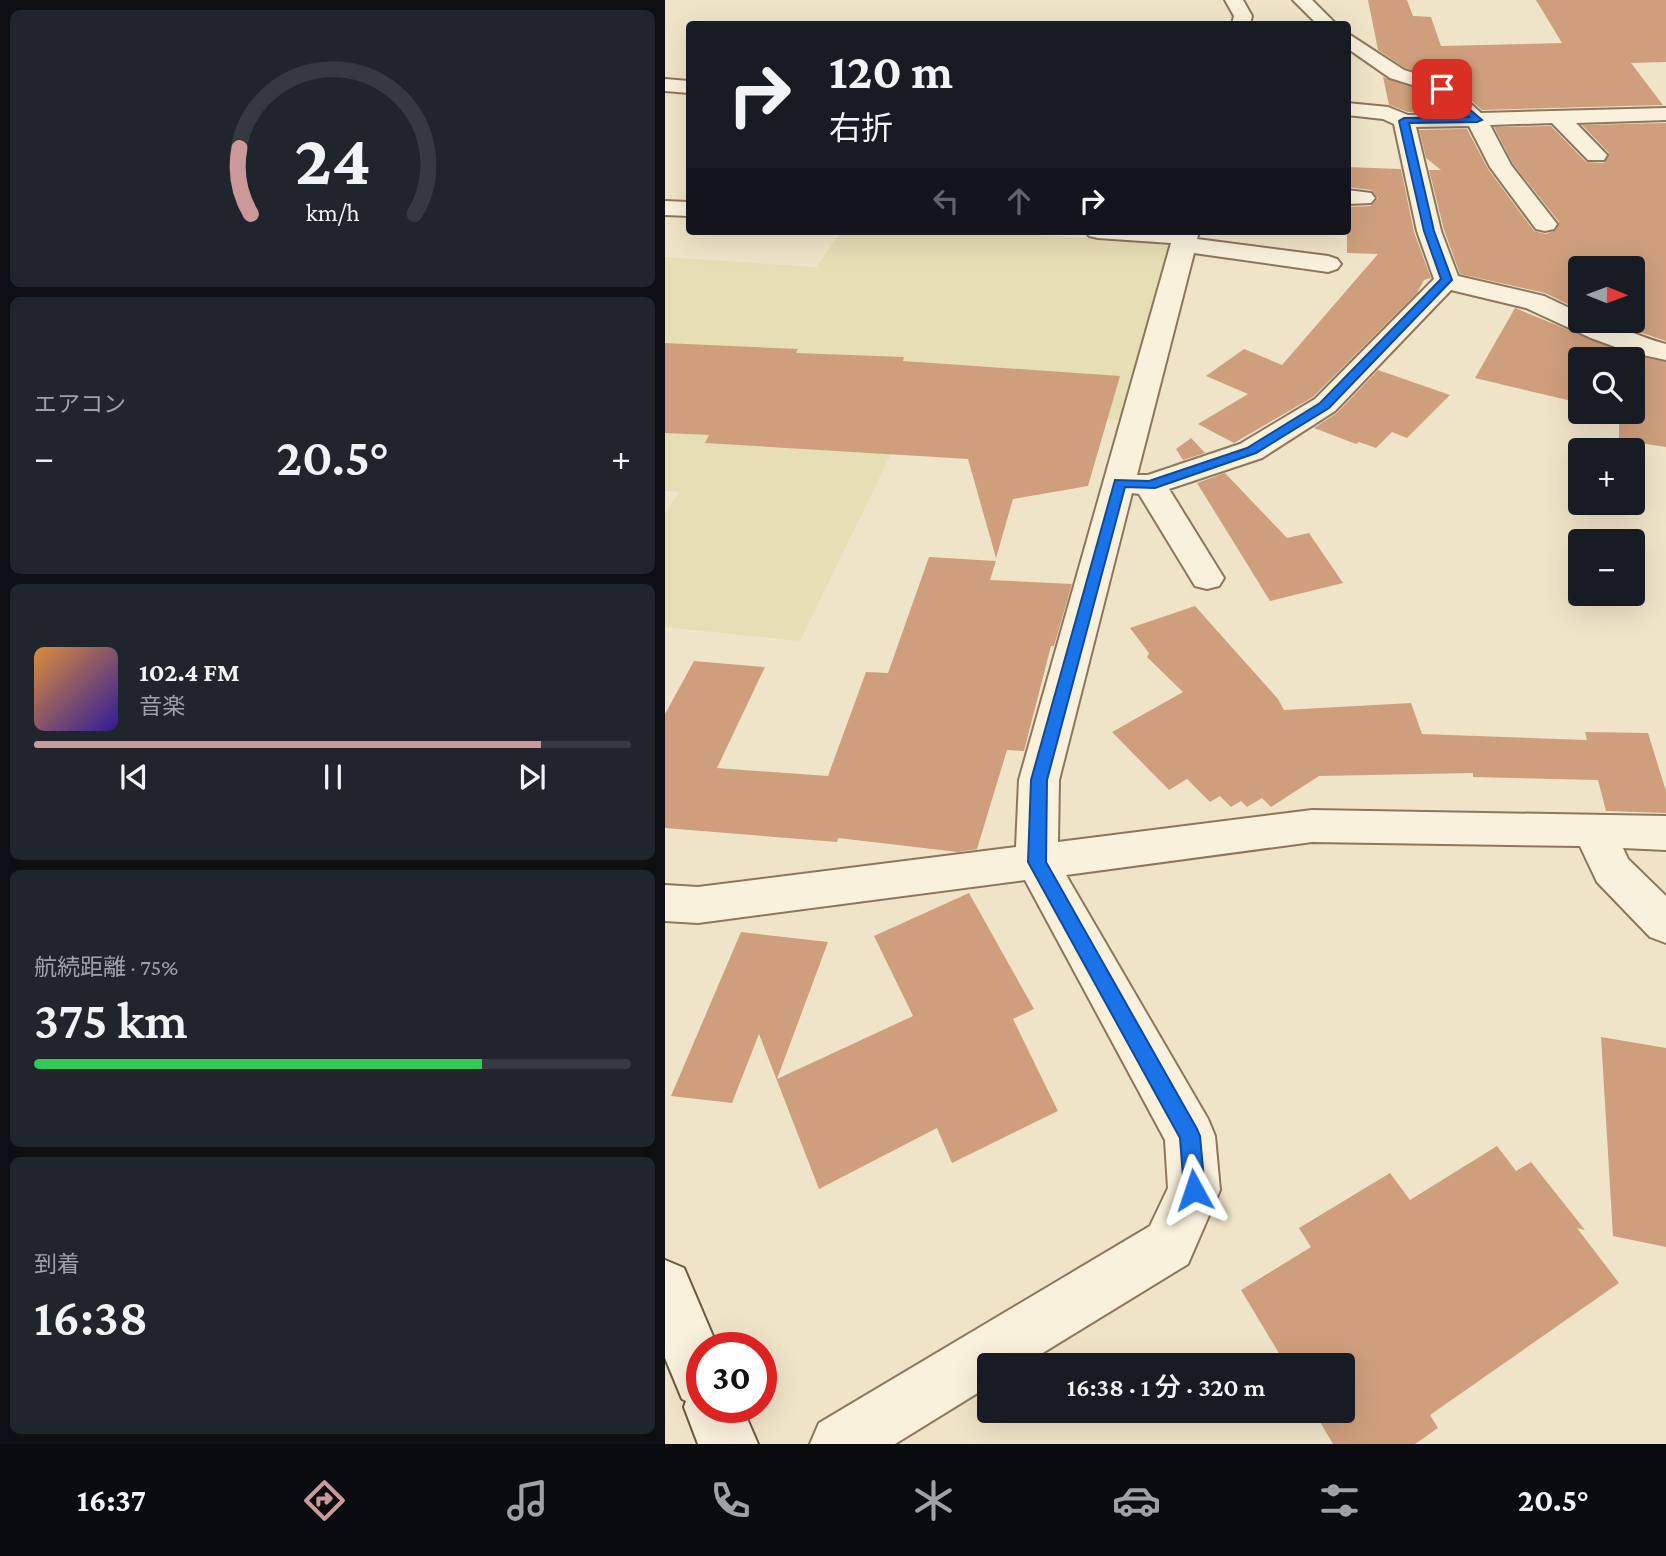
<!DOCTYPE html>
<html lang="ja">
<meta charset="utf-8">
<style>
body{margin:0;font-family:"Crimson Pro","Noto Sans JP",serif;background:#20242c;color:#f1f3f6;height:100vh;display:flex;flex-direction:column;font-size:26px;white-space:nowrap}
*{box-sizing:border-box;margin:0}
p{font-size:23px;color:#9ea1a6}
.icon{flex:none;width:38px;height:38px;fill:none;stroke:currentColor;stroke-width:2;stroke-linecap:round;stroke-linejoin:round}
.map{position:relative;flex:1;overflow:hidden}
.side{display:flex;flex-direction:column;gap:10px;padding:10px;background:#0d0f14;width:665px}
.side>*{flex:none}
.top-card{position:absolute;left:21px;top:21px;width:665px;height:214px;border-radius:7px;box-shadow:0 7px 28px #0002;background:#171b24;color:#f1f3f6;overflow:hidden}
.needle{width:46px;rotate:91deg}
.controls{position:absolute;left:903px;top:256px;display:grid;gap:14px}
.controls a{display:grid;place-items:center;width:77px;height:77px;border-radius:7px;background:#171b24;box-shadow:0 7px 28px #0002;font-size:35px}
.speed{position:absolute;left:21px;top:1332px;display:flex;gap:14px;font-size:35px;font-weight:700;text-align:center}
.speed>*{display:grid;place-content:center;width:91px;height:91px;border-radius:50%;background:#171b24;box-shadow:0 7px 28px #0002;line-height:1}
.speed .limit{border:10px solid #d22;background:#fff;color:#111}
.pin{position:absolute;display:grid;place-items:center;width:60px;height:60px;color:#fff;margin:-30px;border-radius:14px;box-shadow:0 4px 10px #0006}
.me{position:absolute;width:77px;margin:-38px;rotate:355deg;stroke-linejoin:round;filter:drop-shadow(0 0 5px #0008)}
.turn{display:flex;align-items:center;gap:24px;height:147px;padding:0 28px;font-size:32px}
.turn .icon{width:91px;height:91px;stroke-width:2.5}
.turn b{display:block;font-size:49px;line-height:60px}
.lanes{display:flex;align-items:center;height:66px;padding:0 28px;background:#0003;justify-content:center;gap:35px;direction:ltr}
.lanes .off{opacity:.35}
.big{font-size:52px;font-weight:600;line-height:1.1}
.side .tile{flex:1;display:flex;flex-direction:column;justify-content:center;gap:10px;min-width:0;padding:0 24px;border-radius:10px;background:#20242c}
.side .dial{align-items:center;gap:0}
.dial svg{height:182px;overflow:visible;fill:none;stroke:#363941;stroke-width:7;stroke-linecap:round;text-anchor:middle}
.dial text{fill:#f1f3f6;stroke:none}
.song{display:flex;align-items:center;gap:21px}
.cover{width:84px;height:84px;border-radius:10px;background:linear-gradient(135deg,hsl(30 70% 55%),hsl(250 70% 35%))}
.played{height:7px;border-radius:4px;background:linear-gradient(90deg,#cc999b 85%,#363941 85%)}
.keys{display:flex;justify-content:space-around;direction:ltr}
.heat{display:flex;justify-content:space-between;align-items:center;font-size:38px;direction:ltr}
.charge{height:10px;border-radius:5px;background:linear-gradient(90deg,#34c759 75%,#363941 0)}
.trip{position:absolute;left:312px;top:1353px;width:378px;height:70px;border-radius:7px;background:#171b24;box-shadow:0 7px 28px #0002;font-weight:600;line-height:70px;text-align:center}
.tabs{display:flex;height:112px;justify-content:space-around;align-items:center;background:#090b0e;color:#9ea1a6}
.tabs .icon{width:49px;height:49px}
.tabs .active{color:#cc999b}
.tabs b{font-size:32px;color:#f1f3f6}
main{display:flex;flex:1;min-height:0}
.map>svg:first-child{display:block}
.farmland{fill:#e6deb5}
.building{fill:#cf9f7d}
.lines{fill:none;stroke-linecap:round;stroke-linejoin:round}
.street-casing{stroke:#8d765c;stroke-width:4}
.secondary-casing{stroke:#6f573f;stroke-width:4}
.street{fill:#faf1dc;fill-rule:evenodd}
.secondary{fill:#faf1dc;fill-rule:evenodd}
.route{fill:#1a73e8;stroke:#114b97;stroke-width:2}
</style>
<main>
<section class="side">
<div class="tile dial"><svg viewBox="0 0 100 80">
<path d="M14 69A42 42 0 1 1 86 69"/>
<path d="M14 69A42 42 0 0 1 9 40" stroke="#cc999b"/>
<text x="50" y="56" font-size="32" font-weight="700">24</text>
<text x="50" y="72" font-size="11">km/h</text>
</svg></div>
<div class="tile"><p>エアコン</p>
<div class="heat"><a>−</a><b class="big">20.5°</b><a>+</a></div>
</div>
<div class="tile">
<div class="song"><i class="cover"></i><div><b>102.4 FM</b><p>音楽</p></div></div>
<div class="played"></div>
<div class="keys"><svg class="icon" aria-label="previous" viewBox="0 0 24 24"><path d="M18 5L8 12l10 7zM5 5v14"/></svg><svg class="icon" aria-label="pause" viewBox="0 0 24 24"><path d="M8 5v14M16 5v14"/></svg><svg class="icon" aria-label="next" viewBox="0 0 24 24"><path d="M6 5l10 7-10 7zM19 5v14"/></svg></div>
</div>
<div class="tile"><p>航続距離 · 75%</p><b class="big">375 km</b><div class="charge"></div></div>
<div class="tile"><p>到着</p><b class="big">16:38</b></div>
</section>
<div class="map">
<svg width="1001" height="1444" viewBox="0 0 1001 1444">
<rect width="100%" height="100%" fill="#f0e4c8"/>
<path class="farmland" d="M 177,231 L 299,231 L 506,243 L 456,420 L 249,407 L 135,641 L 0,627 L 0,514 L 14,492 L 0,491 L 0,257 L 151,267 Z"/>
<g class="building">
<path d="M 703,0 L 742,0 L 748,16 L 766,17 L 776,46 L 897,43 L 871,0 L 1001,0 L 1001,62 L 966,63 L 998,105 L 817,110 L 786,82 L 740,68 L 713,50 Z"/>
<path d="M 718,77 L 769,94 L 786,111 L 743,112 L 724,105 Z"/>
<path d="M 1001,123 L 1001,341 L 938,320 L 968,320 L 968,268 L 915,268 L 915,310 L 880,293 L 795,274 L 779,230 L 764,170 L 776,170 L 761,158 L 754,130 L 802,129 L 823,169 L 869,231 L 881,234 L 891,230 L 894,222 L 848,164 L 829,127 L 886,126 L 921,162 L 939,163 L 944,153 L 917,125 Z"/>
<path d="M 682,167 L 736,169 L 749,232 L 766,278 L 759,280 L 752,293 L 648,397 L 569,443 L 533,424 L 583,394 L 541,376 L 579,349 L 617,365 L 713,254 L 682,253 L 682,207 L 706,206 L 713,198 L 706,190 L 682,187 Z"/>
<path d="M 850,308 L 963,354 L 1001,362 L 1001,447 L 954,440 L 954,412 L 950,411 L 968,411 L 968,359 L 915,359 L 915,403 L 810,378 Z"/>
<path d="M 0,343 L 133,349 L 131,353 L 239,357 L 238,361 L 455,376 L 423,486 L 348,499 L 331,558 L 303,459 L 40,443 L 44,435 L 0,433 Z"/>
<path d="M 713,370 L 785,395 L 742,438 L 727,432 L 711,448 L 694,442 L 691,444 L 649,428 L 672,413 Z"/>
<path d="M 526,438 L 540,453 L 518,460 L 511,449 Z"/>
<path d="M 560,473 L 622,538 L 644,533 L 678,583 L 605,601 L 532,483 Z"/>
<path d="M 264,557 L 331,561 L 325,580 L 407,584 L 389,646 L 386,646 L 359,751 L 342,750 L 312,849 L 293,852 L 173,838 L 172,842 L 0,828 L 0,714 L 29,661 L 100,667 L 52,768 L 163,776 L 201,672 L 223,673 Z"/>
<path d="M 530,606 L 613,699 L 619,710 L 746,703 L 757,734 L 922,740 L 920,732 L 983,733 L 1001,791 L 1001,813 L 941,811 L 933,780 L 808,777 L 808,773 L 654,776 L 606,807 L 597,798 L 582,807 L 576,801 L 566,807 L 555,796 L 545,802 L 522,779 L 504,790 L 447,732 L 518,692 L 482,657 L 484,653 L 465,628 Z"/>
<path d="M 304,893 L 369,1009 L 348,1019 L 393,1111 L 287,1163 L 272,1128 L 154,1189 L 94,1034 L 67,1103 L 6,1096 L 76,932 L 163,942 L 112,1079 L 248,1016 L 209,936 Z"/>
<path d="M 936,1037 L 1001,1048 L 1001,1247 L 948,1236 Z"/>
<path d="M 832,1146 L 851,1171 L 866,1162 L 920,1230 L 912,1228 L 954,1283 L 765,1415 L 773,1428 L 750,1444 L 668,1444 L 648,1410 L 677,1410 L 677,1365 L 621,1365 L 576,1290 L 646,1247 L 634,1228 L 725,1173 L 745,1200 Z"/>
</g>
<g class="lines">
<defs>
<g id="street">
<path d="M 560,0 L 578,0 L 587,16 L 585,24 L 567,24 L 569,16 Z"/>
<path d="M 628,0 L 647,0 L 671,24 L 652,24 Z"/>
<path d="M 682,33 L 739,70 L 784,84 L 816,113 L 1001,108 L 1001,120 L 911,123 L 942,155 L 939,160 L 923,160 L 887,123 L 825,125 L 846,165 L 892,224 L 889,229 L 880,231 L 871,229 L 825,167 L 804,126 L 751,127 L 776,231 L 793,276 L 879,296 L 915,313 L 915,320 C 945,320 972,337 1001,344 L 1001,360 L 964,352 L 926,338 L 861,308 L 786,290 L 670,411 L 597,458 L 504,489 L 559,578 L 554,586 L 542,589 L 530,586 L 474,494 L 467,493 L 394,780 L 393,842 L 647,810 L 1001,816 L 1001,850 L 958,848 L 963,859 L 1001,896 L 1001,943 L 985,937 L 932,882 L 915,846 L 647,842 L 401,875 L 543,1119 L 550,1136 L 555,1190 L 523,1264 L 358,1365 L 324,1365 L 324,1386 L 230,1444 L 145,1444 L 154,1423 L 485,1226 L 503,1188 L 500,1140 L 360,880 L 33,923 L 0,921 L 0,885 L 33,887 L 351,847 L 354,780 L 506,243 L 433,238 L 424,236 L 421,231 L 534,231 L 532,239 L 663,256 L 672,259 L 676,264 L 672,269 L 663,272 L 529,253 L 472,475 L 483,475 L 575,444 L 650,399 L 769,279 L 752,231 L 729,124 L 718,119 L 682,115 L 682,103 L 723,107 L 743,115 L 792,113 L 770,92 L 725,78 L 682,48 Z"/>
<path d="M 0,79 L 24,81 L 24,93 L 0,91 Z"/>
<path d="M 682,190 L 706,193 L 710,198 L 706,203 L 682,204 Z"/>
<path d="M 0,201 L 24,202 L 24,216 L 0,215 Z"/>
</g>
<path id="secondary" d="M 0,1260 L 19,1268 L 53,1348 L 37,1348 L 37,1407 L 77,1407 L 93,1444 L 33,1444 L 19,1407 L 21,1401 L 17,1399 L 0,1358 Z"/>
</defs>
<use href="#street" class="street-casing"/>
<use href="#secondary" class="secondary-casing"/>
<use href="#street" class="street"/>
<use href="#secondary" class="secondary"/>
</g>
<path class="route" d="M 777,86 L 817,120 L 812,122 L 744,123 L 769,231 L 787,280 L 664,408 L 591,453 L 490,488 L 460,487 L 382,780 L 381,862 L 532,1129 L 535,1136 L 540,1190 L 537,1198 L 529,1201 L 522,1198 L 519,1190 L 515,1138 L 363,862 L 366,780 L 450,480 L 484,481 L 582,448 L 655,403 L 776,279 L 759,231 L 734,121 L 739,118 L 804,117 L 774,90 Z"/>
</svg>
<div class="controls">
<a><svg class="needle" viewBox="-14 -14 28 28"><path d="M0-13l5 13h-10z" fill="#e53935"/><path d="M0 13l5-13h-10z" fill="#9ea1a6"/></svg></a>
<a><svg class="icon" aria-label="search" viewBox="0 0 24 24"><circle cx="10" cy="10" r="6"/><path d="M15 15l6 6"/></svg></a>
<a>+</a>
<a>−</a>
</div>
<div class="speed"><div class="limit">30</div></div>
<div class="pin" style="left:777px;top:89px;background:#d93025"><svg class="icon" aria-label="arrive" viewBox="0 0 24 24"><path d="M6 21V4h12l-3 4 3 4H6"/></svg></div>
<svg class="me" style="left:529px;top:1190px" viewBox="-20 -20 40 40"><path d="M0-17L14 15 0 8-14 15z" fill="#1a73e8" stroke="#fff" stroke-width="4"/></svg>
<div class="trip">16:38 · 1 分 · 320 m</div>
<div class="top-card">
<div class="turn"><svg class="icon" aria-label="right" viewBox="0 0 24 24"><path d="M7 20v-9h11M14 6l5 5-5 5"/></svg><div><b>120 m</b>右折</div></div>
<div class="lanes"><svg class="icon off" aria-label="left" viewBox="0 0 24 24"><path d="M17 20v-9H6M10 6l-5 5 5 5"/></svg><svg class="icon off" aria-label="ahead" viewBox="0 0 24 24"><path d="M12 20V5M6 11l6-6 6 6"/></svg><svg class="icon" aria-label="right" viewBox="0 0 24 24"><path d="M7 20v-9h11M14 6l5 5-5 5"/></svg></div>
</div>
</div>
</main>
<nav class="tabs">
<b>16:37</b>
<svg class="icon active" aria-label="directions" viewBox="0 0 24 24"><path d="M12 3l9 9-9 9-9-9zM9 14v-3h6M13 9l2 2-2 2"/></svg>
<svg class="icon" aria-label="music" viewBox="0 0 24 24"><path d="M9 18V5l10-2v13"/><circle cx="6" cy="18" r="3"/><circle cx="16" cy="16" r="3"/></svg>
<svg class="icon" aria-label="phone" viewBox="0 0 24 24"><path d="M5 4h4l2 5-3 2q2 4 5 5l2-3 5 2v4C11 20 4 13 5 4z"/></svg>
<svg class="icon" aria-label="climate" viewBox="0 0 24 24"><path d="M12 3v18M4 7l16 10M4 17L20 7"/></svg>
<svg class="icon" aria-label="car" viewBox="0 0 24 24"><path d="M5 17H2v-5l4-1 3-4h7l3 4 3 1v5h-3M9 17h6M6 11h13"/><circle cx="7" cy="17" r="2"/><circle cx="17" cy="17" r="2"/></svg>
<svg class="icon" aria-label="filters" viewBox="0 0 24 24"><path d="M4 7h16M4 17h16"/><circle cx="9" cy="7" r="2"/><circle cx="15" cy="17" r="2"/></svg>
<b>20.5°</b>
</nav>
